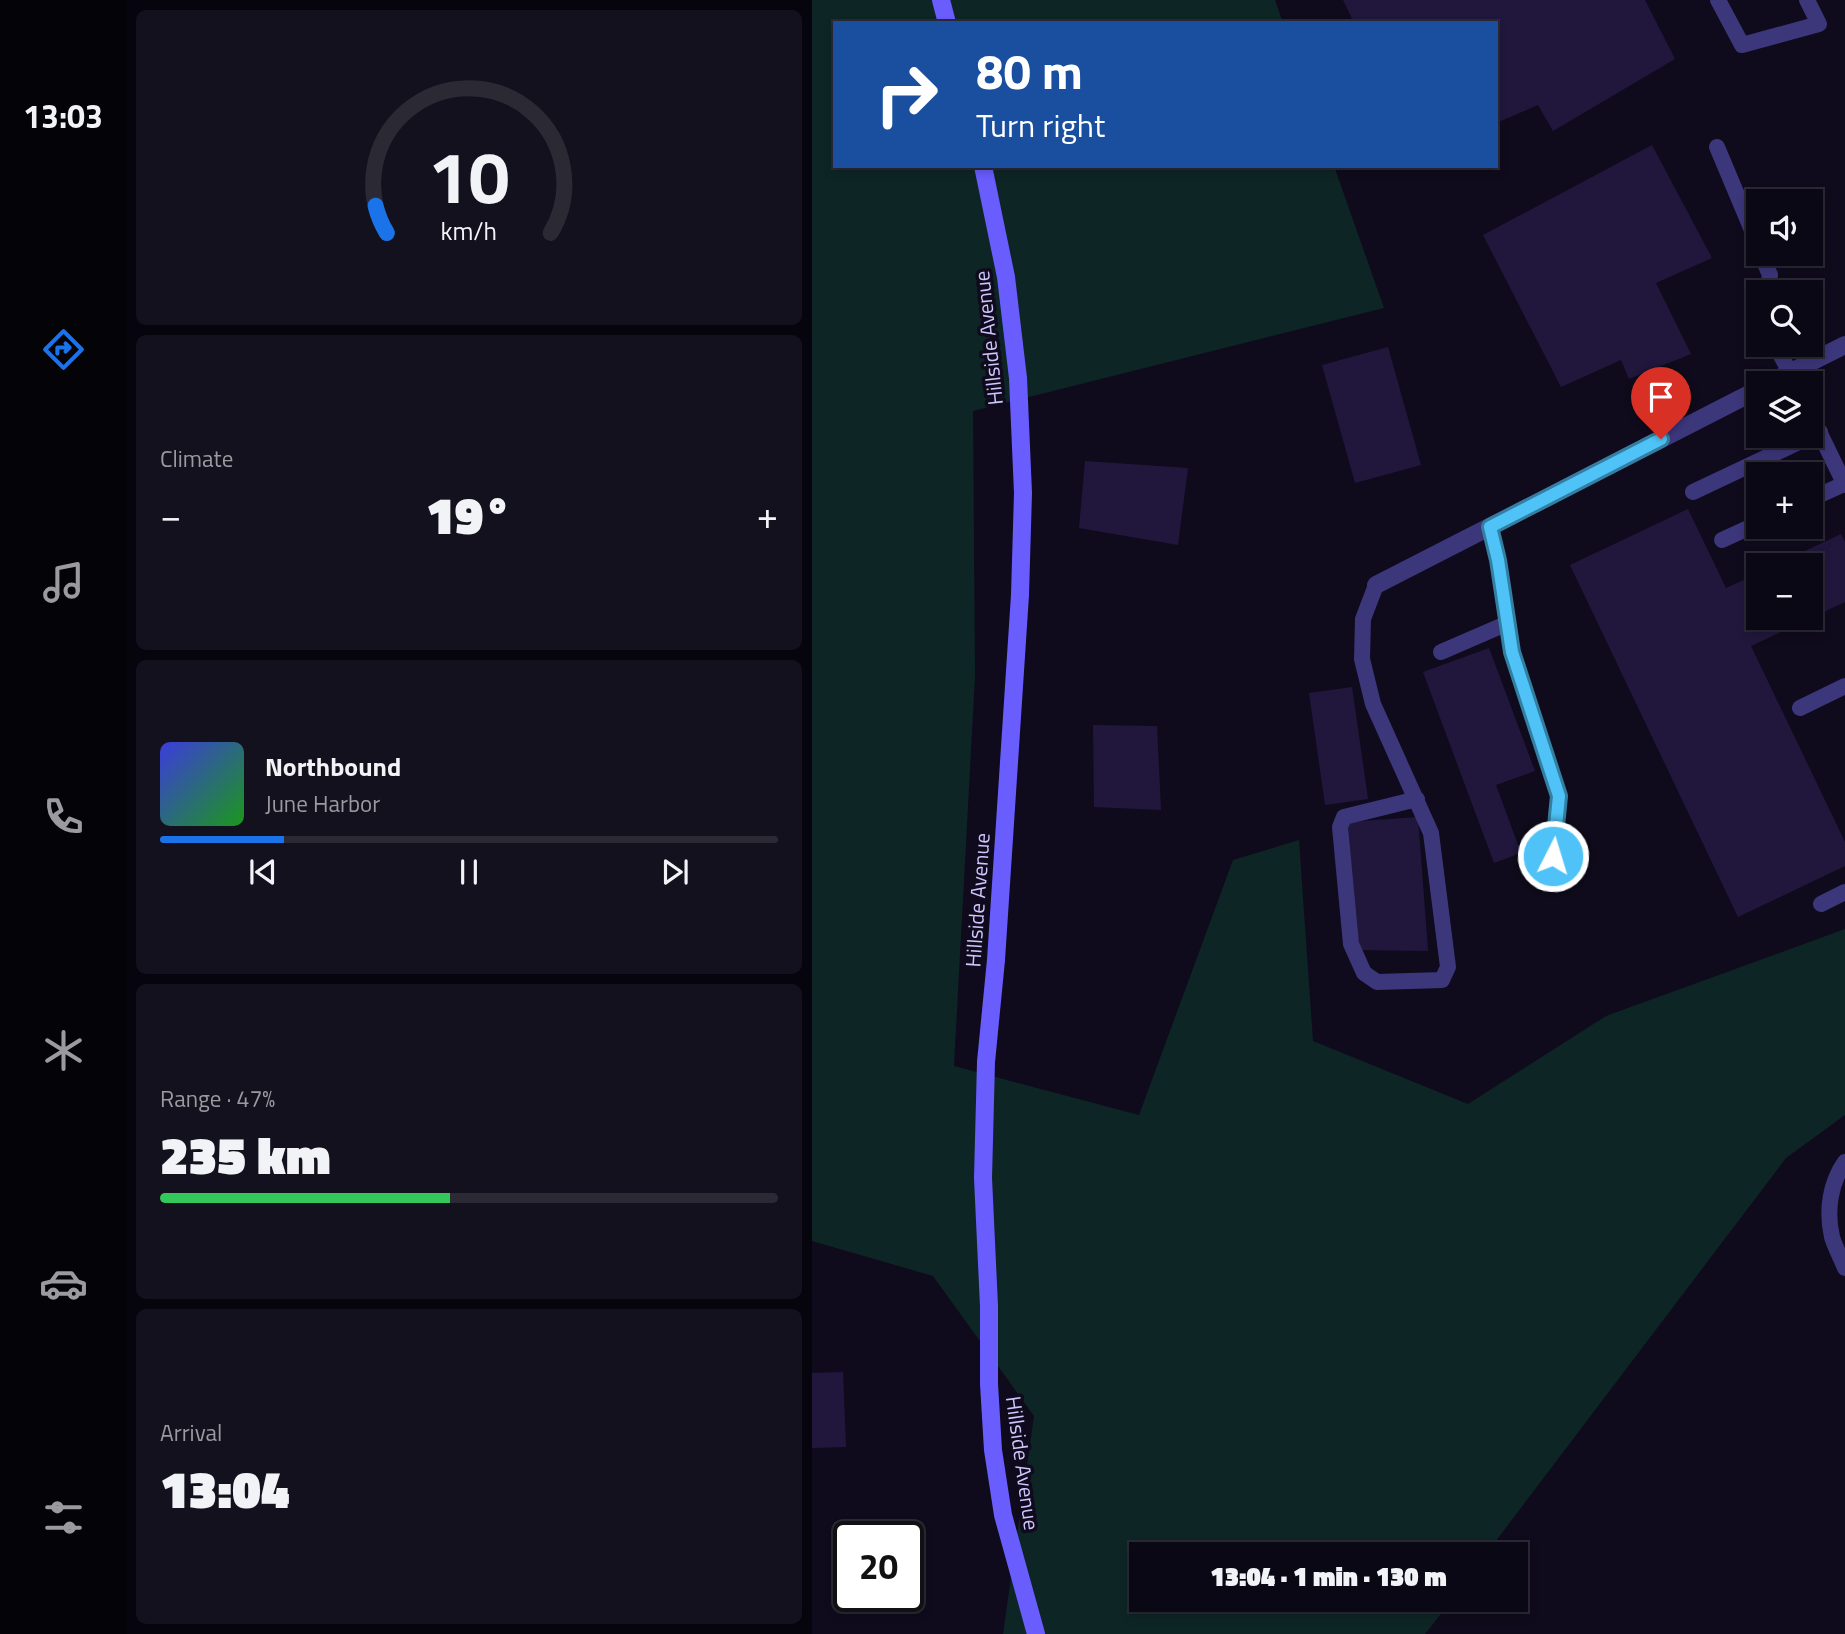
<!DOCTYPE html>
<meta charset="utf-8">
<style>
body{margin:0;font-family:"Titillium Web",sans-serif;background:#14111e;color:#f1f3f6;height:100vh;display:flex;flex-direction:column;font-size:26px;white-space:nowrap}
*{box-sizing:border-box;margin:0}
p{font-size:23px;color:#9a9aa0}
.icon{flex:none;width:38px;height:38px;fill:none;stroke:currentColor;stroke-width:2;stroke-linecap:round;stroke-linejoin:round}
.map{position:relative;flex:1;overflow:hidden}
.side{display:flex;flex-direction:column;gap:10px;padding:10px;background:#06040c;width:686px}
.side>*{flex:none}
.hud{position:absolute;left:21px;top:21px;width:665px;height:147px;border-radius:0px;box-shadow:0 4px 10px #0003,0 0 0 2px #2b2934;background:#1a4fa0;color:#fff;overflow:hidden}
.buttons{position:absolute;left:934px;top:189px;display:grid;gap:14px}
.buttons a{display:grid;place-items:center;width:77px;height:77px;border-radius:0px;background:#0b0815;box-shadow:0 4px 10px #0003,0 0 0 2px #2b2934;font-size:35px}
.speed{position:absolute;left:21px;top:1521px;display:flex;gap:14px;font-size:35px;font-weight:700;text-align:center}
.speed>*{display:grid;place-content:center;width:91px;height:91px;border-radius:50%;background:#0b0815;box-shadow:0 4px 10px #0003,0 0 0 2px #2b2934;line-height:1}
.speed .limit{border:4px solid #111;border-radius:10px;background:#fff;color:#111}
.pin{position:absolute;display:grid;place-items:center;width:60px;height:60px;color:#fff;margin:-72px -30px;border-radius:50% 50% 50% 0;rotate:-45deg;box-shadow:0 0 7px #0007}
.pin .icon{rotate:45deg}
.me{position:absolute;width:77px;margin:-38px;rotate:5deg;stroke-linejoin:round;filter:drop-shadow(0 0 5px #0008)}
.turn{display:flex;align-items:center;gap:24px;height:147px;padding:0 28px;font-size:32px}
.turn .icon{width:91px;height:91px;stroke-width:2.5}
.turn b{display:block;font-size:49px;line-height:60px}
.big{font-size:52px;font-weight:800;line-height:1.1}
.side .card{flex:1;display:flex;flex-direction:column;justify-content:center;gap:10px;min-width:0;padding:0 24px;border-radius:10px;background:#14111e}
.side .dial{align-items:center;gap:0}
.dial svg{height:182px;overflow:visible;fill:none;stroke:#2b2934;stroke-width:7;stroke-linecap:round;text-anchor:middle}
.dial text{fill:#f1f3f6;stroke:none}
.song{display:flex;align-items:center;gap:21px}
.cover{width:84px;height:84px;border-radius:10px;background:linear-gradient(135deg,hsl(240 70% 55%),hsl(120 70% 35%))}
.played{height:7px;border-radius:4px;background:linear-gradient(90deg,#1a73e8 20%,#2b2934 20%)}
.keys{display:flex;justify-content:space-around;direction:ltr}
.heat{display:flex;justify-content:space-between;align-items:center;font-size:38px;direction:ltr}
.charge{height:10px;border-radius:5px;background:linear-gradient(90deg,#34c759 47%,#2b2934 0)}
.trip{position:absolute;left:317px;top:1542px;width:399px;height:70px;border-radius:0px;background:#0b0815;box-shadow:0 4px 10px #0003,0 0 0 2px #2b2934;font-weight:800;line-height:70px;text-align:center}
main{display:flex;flex:1;min-height:0}
.dock{display:flex;flex-direction:column;width:126px;justify-content:space-around;align-items:center;background:#040308;color:#9a9aa0}
.dock .icon{width:49px;height:49px}
.dock .current{color:#1a73e8}
.dock b{font-size:32px;color:#f1f3f6}
.map>svg:first-child{display:block}
.green{fill:#0e2526}
.building{fill:#21173d}
.lines{fill:none;stroke-linecap:round;stroke-linejoin:round}
.lane{stroke:#3c367b;stroke-width:16}
.street{stroke:#3c367b;stroke-width:18}
.secondary{stroke:#695dfe;stroke-width:18}
.route-casing{stroke:#337fa1;stroke-width:18}
.route{stroke:#4fc3f7;stroke-width:12}
.labels{text-anchor:middle;dominant-baseline:central;stroke-width:7;stroke-linejoin:round;paint-order:stroke}
.street-label{font-size:21px;fill:#cfc6ff;stroke:#0f0b1c}
</style>
<main>
<nav class="dock">
<b>13:03</b>
<svg class="icon current" aria-label="directions" viewBox="0 0 24 24"><path d="M12 3l9 9-9 9-9-9zM9 14v-3h6M13 9l2 2-2 2"/></svg>
<svg class="icon" aria-label="music" viewBox="0 0 24 24"><path d="M9 18V5l10-2v13"/><circle cx="6" cy="18" r="3"/><circle cx="16" cy="16" r="3"/></svg>
<svg class="icon" aria-label="phone" viewBox="0 0 24 24"><path d="M5 4h4l2 5-3 2q2 4 5 5l2-3 5 2v4C11 20 4 13 5 4z"/></svg>
<svg class="icon" aria-label="climate" viewBox="0 0 24 24"><path d="M12 3v18M4 7l16 10M4 17L20 7"/></svg>
<svg class="icon" aria-label="car" viewBox="0 0 24 24"><path d="M5 17H2v-5l4-1 3-4h7l3 4 3 1v5h-3M9 17h6M6 11h13"/><circle cx="7" cy="17" r="2"/><circle cx="17" cy="17" r="2"/></svg>
<svg class="icon" aria-label="filters" viewBox="0 0 24 24"><path d="M4 7h16M4 17h16"/><circle cx="9" cy="7" r="2"/><circle cx="15" cy="17" r="2"/></svg>
</nav>
<section class="side">
<div class="card dial"><svg viewBox="0 0 100 80">
<path d="M14 69A42 42 0 1 1 86 69"/>
<path d="M14 69A42 42 0 0 1 9 57" stroke="#1a73e8"/>
<text x="50" y="56" font-size="32" font-weight="700">10</text>
<text x="50" y="72" font-size="11">km/h</text>
</svg></div>
<div class="card"><p>Climate</p>
<div class="heat"><a>−</a><b class="big">19°</b><a>+</a></div>
</div>
<div class="card">
<div class="song"><i class="cover"></i><div><b>Northbound</b><p>June Harbor</p></div></div>
<div class="played"></div>
<div class="keys"><svg class="icon" aria-label="previous" viewBox="0 0 24 24"><path d="M18 5L8 12l10 7zM5 5v14"/></svg><svg class="icon" aria-label="pause" viewBox="0 0 24 24"><path d="M8 5v14M16 5v14"/></svg><svg class="icon" aria-label="next" viewBox="0 0 24 24"><path d="M6 5l10 7-10 7zM19 5v14"/></svg></div>
</div>
<div class="card"><p>Range · 47%</p><b class="big">235 km</b><div class="charge"></div></div>
<div class="card"><p>Arrival</p><b class="big">13:04</b></div>
</section>
<div class="map">
<svg width="1033" height="1634" viewBox="0 0 1033 1634">
<rect width="100%" height="100%" fill="#0f0b1c"/>
<path class="green" d="M 0,0 L 463,0 L 471,23 L 23,23 L 23,166 L 522,166 L 572,308 L 161,411 L 163,676 L 142,1066 L 327,1115 L 421,860 L 487,840 L 501,1041 L 656,1104 L 794,1016 L 1033,929 L 1033,1115 L 974,1158 L 674,1554 L 329,1554 L 329,1600 L 640,1600 L 613,1634 L 191,1634 L 222,1416 L 121,1276 L 0,1241 Z"/>
<g class="building">
<path d="M 531,0 L 833,0 L 863,59 L 741,131 L 726,105 L 684,123 L 684,23 L 542,23 Z"/>
<path d="M 840,145 L 900,258 L 844,283 L 879,354 L 817,379 L 809,360 L 749,387 L 671,235 Z"/>
<path d="M 576,347 L 609,465 L 543,483 L 510,365 Z"/>
<path d="M 273,461 L 376,468 L 366,545 L 267,528 Z"/>
<path d="M 876,509 L 914,588 L 947,573 L 947,618 L 999,618 L 999,565 L 963,565 L 1029,534 L 1033,542 L 1033,602 L 939,646 L 1033,842 L 1033,866 L 926,917 L 758,565 Z"/>
<path d="M 677,648 L 723,771 L 684,785 L 709,853 L 682,863 L 611,672 Z"/>
<path d="M 540,687 L 556,799 L 513,805 L 497,693 Z"/>
<path d="M 281,725 L 345,726 L 349,810 L 282,807 Z"/>
<path d="M 606,817 L 616,951 L 543,950 L 536,822 Z"/>
<path d="M 31,1372 L 34,1447 L 0,1448 L 0,1373 Z"/>
</g>
<g class="lines">
<g class="lane">
<path d="M 906,0 L 930,45 L 1007,24 L 995,0"/>
<path d="M 905,147 L 947,247"/>
<path d="M 949,254 L 958,275 L 955,292"/>
<path d="M 963,345 L 984,383"/>
<path d="M 999,415 L 1033,485"/>
<path d="M 881,492 L 1008,432"/>
<path d="M 999,499 L 1032,484"/>
<path d="M 678,527 L 686,560 L 700,652 L 747,796 L 741,856"/>
<path d="M 910,540 L 947,523"/>
<path d="M 564,585 L 551,619 L 550,659 L 561,704 L 619,833 L 636,967 L 630,980 L 565,982 L 552,973 L 539,944 L 528,827 L 532,817 L 605,799"/>
<path d="M 629,652 L 696,623"/>
<path d="M 988,708 L 1033,686"/>
<path d="M 1009,904 L 1033,892"/>
<path d="M 1033,1162 C 1018,1183 1014,1211 1020,1237 C 1023,1247 1029,1258 1033,1268"/>
</g>
<g class="street">
<path d="M 957,383 L 1033,345"/>
<path d="M 564,585 L 947,389"/>
</g>
<g class="secondary">
<path d="M 129,0 L 135,23"/>
<path d="M 171,166 L 194,277 L 206,378 L 211,493 L 208,595 L 184,960 L 174,1062 L 171,1178 L 177,1306 L 177,1384 L 181,1450 L 191,1515 L 224,1634"/>
</g>
</g>
<g class="lines">
<defs>
<path id="route" d="M 741,856 L 747,796 L 700,652 L 686,560 L 678,527 L 849,439"/>
</defs>
<use href="#route" class="route-casing"/>
<use href="#route" class="route"/>
</g>
<g class="labels">
<g class="street-label">
<text transform="translate(176 338) rotate(-96)">Hillside Avenue</text>
<text transform="translate(165 900) rotate(-86)">Hillside Avenue</text>
<text transform="translate(211 1463) rotate(82)">Hillside Avenue</text>
</g>
</g>
</svg>
<div class="buttons">
<a><svg class="icon" aria-label="sound" viewBox="0 0 24 24"><path d="M4 9h4l5-4v14l-5-4H4zM17 9q2 3 0 6"/></svg></a>
<a><svg class="icon" aria-label="search" viewBox="0 0 24 24"><circle cx="10" cy="10" r="6"/><path d="M15 15l6 6"/></svg></a>
<a><svg class="icon" aria-label="layers" viewBox="0 0 24 24"><path d="M12 4l9 5-9 5-9-5zM3 14l9 5 9-5"/></svg></a>
<a>+</a>
<a>−</a>
</div>
<div class="speed"><div class="limit">20</div></div>
<div class="pin" style="left:849px;top:439px;background:#d93025"><svg class="icon" aria-label="arrive" viewBox="0 0 24 24"><path d="M6 21V4h12l-3 4 3 4H6"/></svg></div>
<svg class="me" style="left:741px;top:856px" viewBox="-20 -20 40 40"><circle r="17" fill="#4fc3f7" stroke="#fff" stroke-width="3"/><path d="M0-11L8 9 0 5-8 9z" fill="#fff"/></svg>
<div class="trip">13:04 · 1 min · 130 m</div>
<div class="hud">
<div class="turn"><svg class="icon" aria-label="right" viewBox="0 0 24 24"><path d="M7 20v-9h11M14 6l5 5-5 5"/></svg><div><b>80 m</b>Turn right</div></div>
</div>
</div>
</main>
